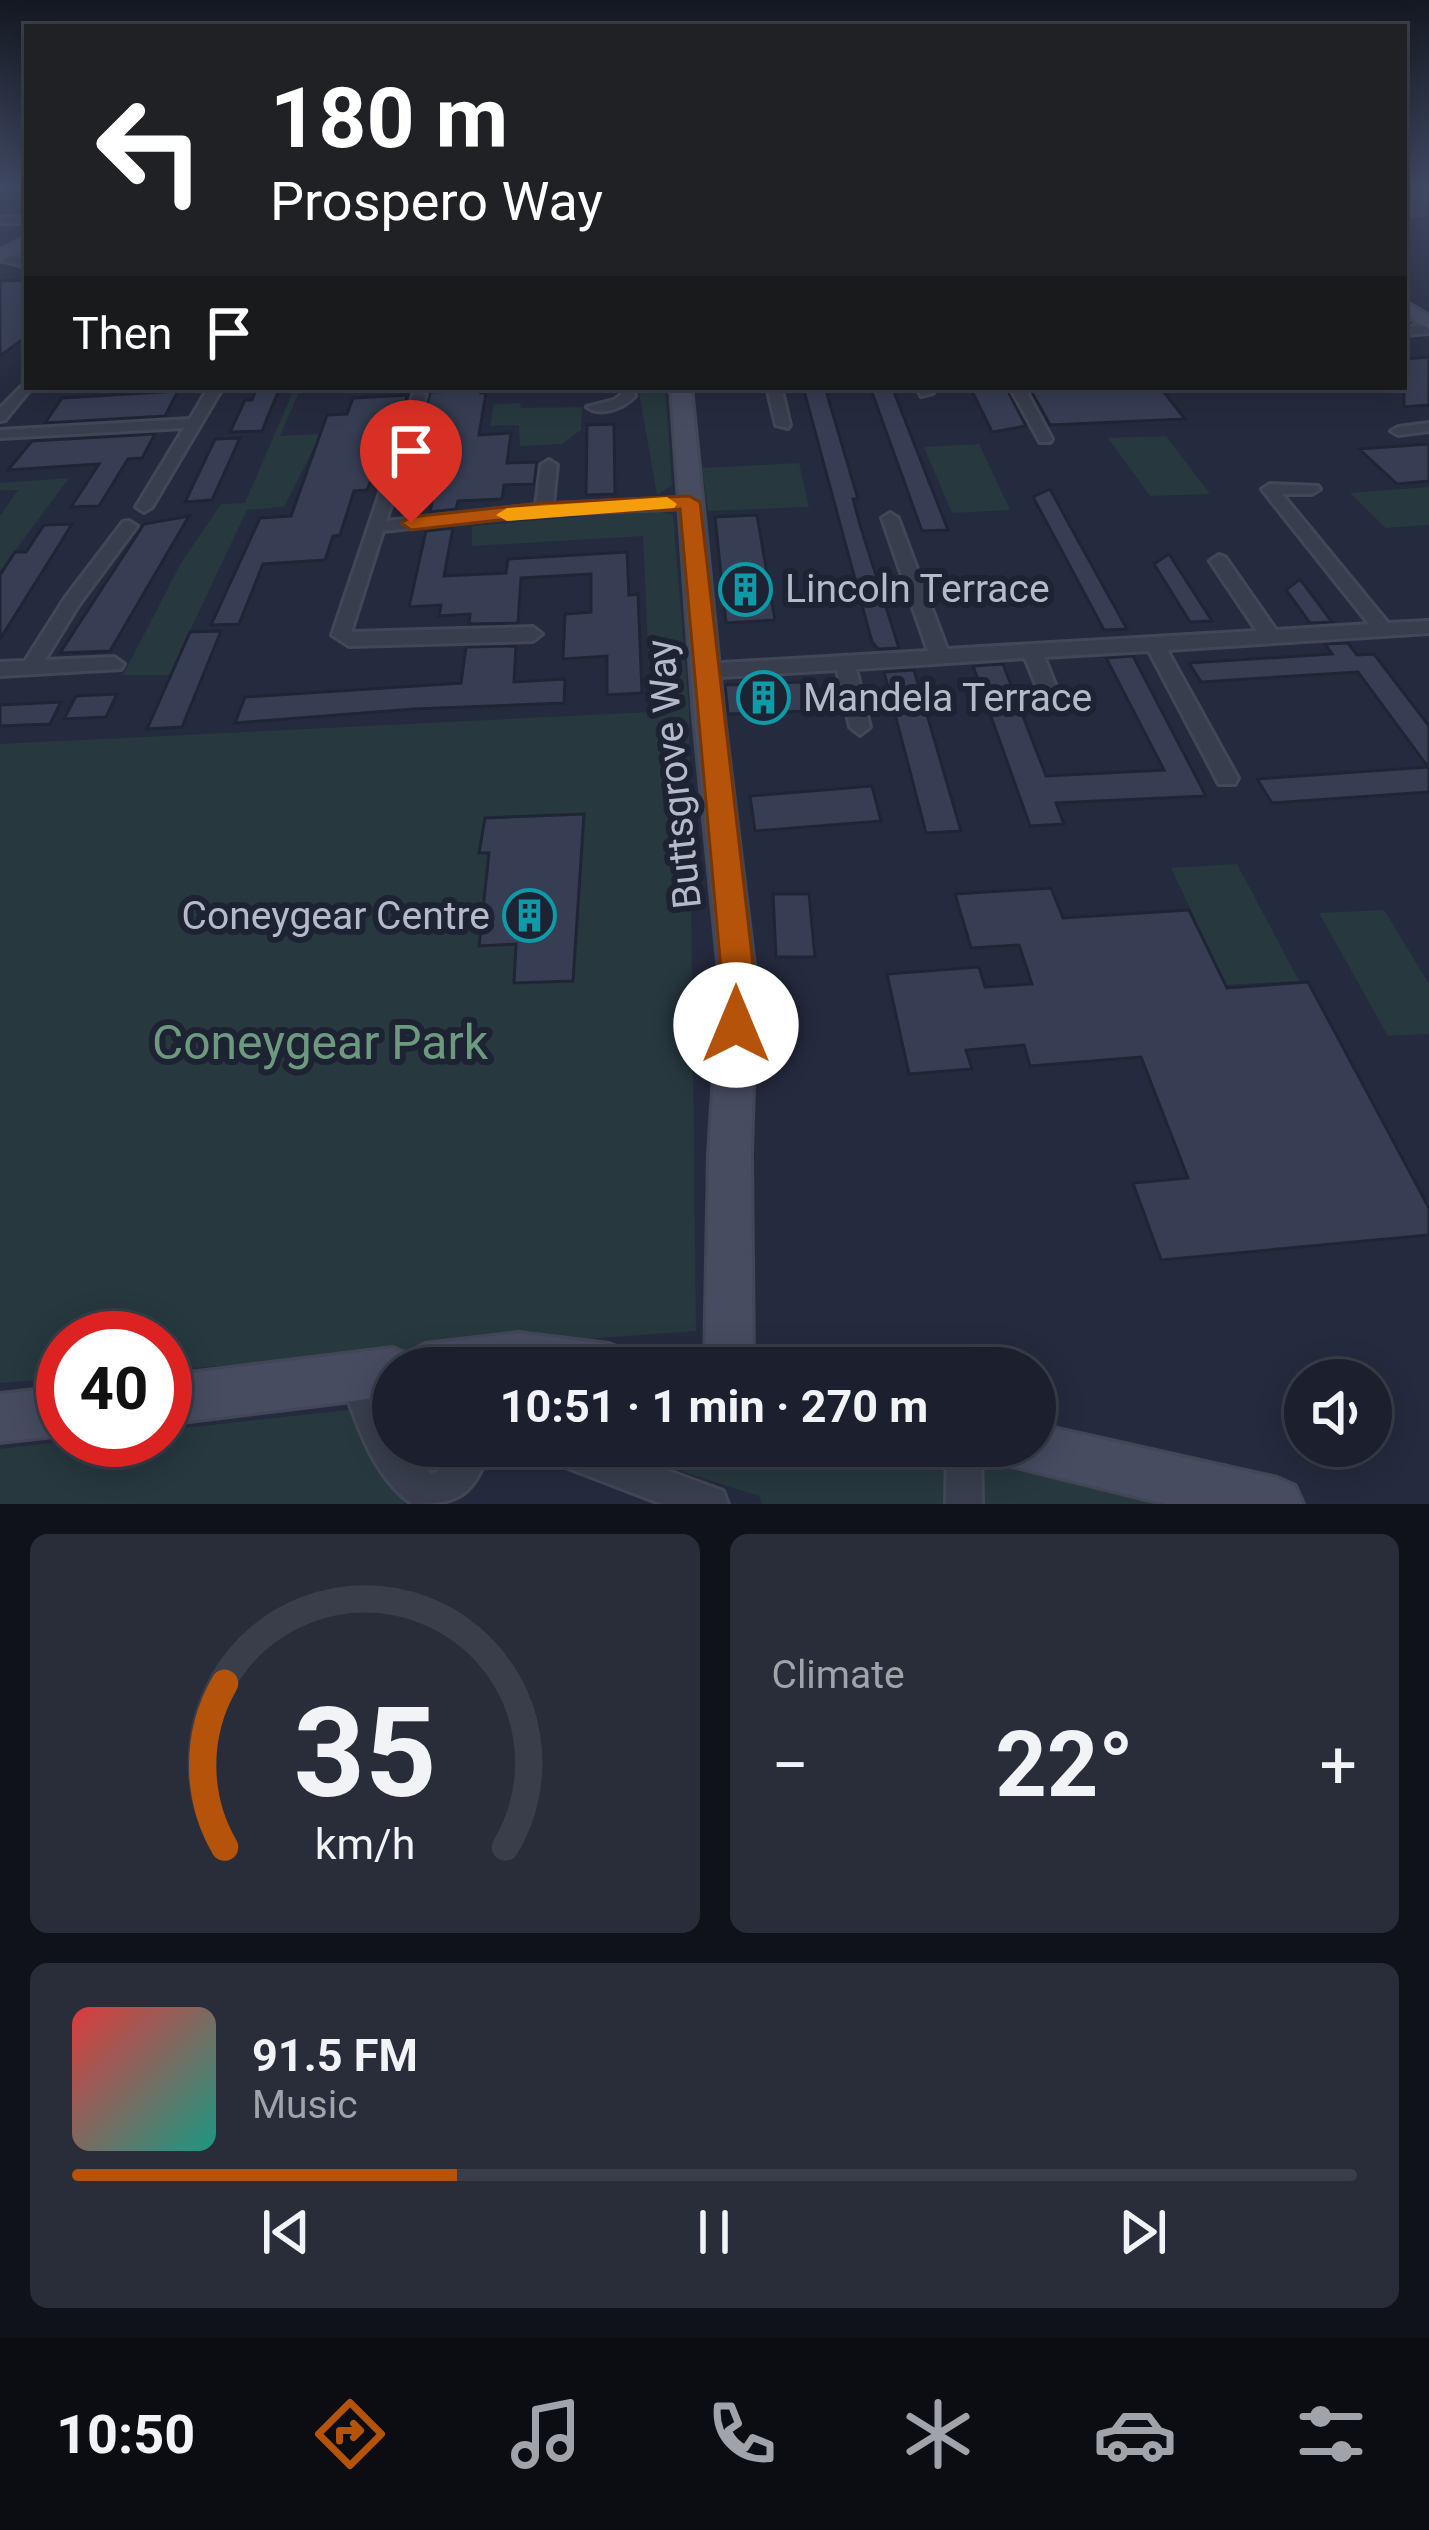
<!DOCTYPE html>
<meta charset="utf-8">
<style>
body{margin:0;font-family:Roboto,sans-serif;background:#292d3a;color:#f1f3f6;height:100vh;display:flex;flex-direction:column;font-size:45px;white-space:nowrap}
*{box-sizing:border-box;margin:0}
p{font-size:39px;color:#a0a3aa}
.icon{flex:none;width:66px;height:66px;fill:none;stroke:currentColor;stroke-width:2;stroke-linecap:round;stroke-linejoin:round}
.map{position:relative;height:1504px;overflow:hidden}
.details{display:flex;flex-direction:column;gap:30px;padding:30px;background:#0f1219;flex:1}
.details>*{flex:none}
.top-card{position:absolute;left:24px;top:24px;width:1383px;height:366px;border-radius:0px;box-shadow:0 6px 30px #0003,0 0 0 3px #3a3e4a;background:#202124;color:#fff;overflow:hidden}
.buttons{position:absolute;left:1284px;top:1359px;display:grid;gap:24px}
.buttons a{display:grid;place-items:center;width:108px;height:108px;border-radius:50%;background:#1c202e;box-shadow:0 6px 30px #0003,0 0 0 3px #3a3e4a;font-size:60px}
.speed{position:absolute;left:36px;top:1311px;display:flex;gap:24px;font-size:60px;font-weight:700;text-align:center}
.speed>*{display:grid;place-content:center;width:156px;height:156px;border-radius:50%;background:#1c202e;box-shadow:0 6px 30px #0003,0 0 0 3px #3a3e4a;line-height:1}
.speed .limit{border:18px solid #d22;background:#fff;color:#111}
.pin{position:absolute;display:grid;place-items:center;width:102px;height:102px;color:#fff;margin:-123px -51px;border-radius:50% 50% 50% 0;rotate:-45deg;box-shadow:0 0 12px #0007}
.pin .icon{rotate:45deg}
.me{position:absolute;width:132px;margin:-66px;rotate:0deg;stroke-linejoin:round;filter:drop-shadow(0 0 9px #0008)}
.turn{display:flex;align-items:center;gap:42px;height:252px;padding:0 48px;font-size:54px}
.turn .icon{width:156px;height:156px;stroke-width:2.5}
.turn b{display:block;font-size:84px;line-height:102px}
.then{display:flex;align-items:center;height:114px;padding:0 48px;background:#0003;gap:24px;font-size:45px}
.big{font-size:90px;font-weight:700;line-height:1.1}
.details .tile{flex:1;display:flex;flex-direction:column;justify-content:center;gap:18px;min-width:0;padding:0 42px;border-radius:18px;background:#292d3a}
.details .dial{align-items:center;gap:0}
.dial svg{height:312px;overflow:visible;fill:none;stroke:#3a3e4a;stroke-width:7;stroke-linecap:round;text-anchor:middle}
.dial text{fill:#f1f3f6;stroke:none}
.song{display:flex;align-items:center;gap:36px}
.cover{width:144px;height:144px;border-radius:18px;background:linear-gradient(135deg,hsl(0 70% 55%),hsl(170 70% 35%))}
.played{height:12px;border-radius:6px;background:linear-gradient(90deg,#b45309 30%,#3a3e4a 30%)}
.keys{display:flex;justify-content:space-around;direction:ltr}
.heat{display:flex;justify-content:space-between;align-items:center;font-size:66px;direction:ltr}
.details .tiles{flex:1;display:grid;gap:30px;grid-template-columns:1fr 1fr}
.tile:last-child{grid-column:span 2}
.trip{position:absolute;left:372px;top:1347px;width:684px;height:120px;border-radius:60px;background:#1c202e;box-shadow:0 6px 30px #0003,0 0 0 3px #3a3e4a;font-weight:700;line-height:120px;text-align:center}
.menu{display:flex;height:192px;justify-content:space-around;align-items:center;background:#0b0d12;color:#a0a3aa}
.menu .icon{width:84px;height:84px}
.menu .active{color:#b45309}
.menu b{font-size:54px;color:#f1f3f6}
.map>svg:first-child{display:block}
.green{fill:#27383f}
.building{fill:#373e54;stroke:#202535;stroke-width:3}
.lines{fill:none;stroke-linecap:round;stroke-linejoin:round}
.street-casing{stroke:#424757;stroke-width:6}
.secondary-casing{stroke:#424757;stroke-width:6}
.street{fill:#393e4e;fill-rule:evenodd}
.secondary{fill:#474c61;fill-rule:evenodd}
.route{fill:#b45309;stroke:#753606;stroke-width:3}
.slow{fill:#f59e0b}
.labels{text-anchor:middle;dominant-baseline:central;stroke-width:12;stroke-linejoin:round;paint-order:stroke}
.poi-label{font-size:39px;fill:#b5b9c9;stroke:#1e2333;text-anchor:start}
.street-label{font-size:39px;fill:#b5b9c9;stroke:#1e2333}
.near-park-label{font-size:48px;fill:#6d9a7f;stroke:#1e2333}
</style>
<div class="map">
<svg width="1429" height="1504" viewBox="0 0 1429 1504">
<rect width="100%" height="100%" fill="#252b3e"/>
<g class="green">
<path d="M 295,387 L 301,387 L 280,436 L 321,434 L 284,507 L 247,510 L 169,675 L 123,675 L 181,563 L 221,504 L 245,503 Z"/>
<path d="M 638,387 L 665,387 L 672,485 L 657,495 Z"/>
<path d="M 520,403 L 521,408 L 582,407 L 581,430 L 562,444 L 520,446 L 519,425 L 490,426 L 494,404 Z"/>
<path d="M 1166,436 L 1210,494 L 1150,496 L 1108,438 Z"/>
<path d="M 979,444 L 1010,510 L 952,513 L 924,447 Z"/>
<path d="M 799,463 L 809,507 L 708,511 L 702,468 Z"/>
<path d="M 69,478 L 0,571 L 0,516 L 18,490 L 0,490 L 0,483 Z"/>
<path d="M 1429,487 L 1429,525 L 1386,528 L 1350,493 Z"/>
<path d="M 655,510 L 673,515 L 689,709 L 696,1331 L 165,1370 L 165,1338 L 63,1338 L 63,1378 L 0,1383 L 0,744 L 651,712 L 643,536 L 472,546 L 472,526 Z"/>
<path d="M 1237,864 L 1299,981 L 1226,985 L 1171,868 Z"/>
<path d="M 1384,910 L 1429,984 L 1429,1034 L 1388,1036 L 1319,913 Z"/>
<path d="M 393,1405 L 393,1446 L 423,1446 L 405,1504 L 0,1504 L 0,1449 L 78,1440 L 165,1440 L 165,1430 Z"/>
<path d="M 602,1446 L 944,1446 L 1185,1504 L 762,1504 L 759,1496 Z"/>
</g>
<g class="building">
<path d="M 1404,185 L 1429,185 L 1429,218 L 1404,221 Z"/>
<path d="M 27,280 L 27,336 L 0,356 L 0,281 Z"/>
<path d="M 1429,357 L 1429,405 L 1404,407 L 1404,359 Z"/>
<path d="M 257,387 L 280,387 L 262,431 L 230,432 L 245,400 L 252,400 Z"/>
<path d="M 459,387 L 482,387 L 481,393 L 486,393 L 479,435 L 511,433 L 507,463 L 537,462 L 534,484 L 504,485 L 502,499 L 458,501 L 456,509 L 430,512 L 432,502 L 417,503 L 433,432 L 419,433 L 430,392 L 458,391 Z"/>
<path d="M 803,387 L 825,387 L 858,499 L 853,499 L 861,528 L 899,648 L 878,649 L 872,642 Z"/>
<path d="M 870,387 L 892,387 L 948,530 L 922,531 Z"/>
<path d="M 970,387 L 1006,387 L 1026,426 L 992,432 Z"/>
<path d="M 1029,387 L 1160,387 L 1185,419 L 1050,425 Z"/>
<path d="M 178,391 L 165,416 L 45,423 L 62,398 Z"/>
<path d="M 408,395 L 367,490 L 354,491 L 340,535 L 333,536 L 325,560 L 263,564 L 239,624 L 211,625 L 260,518 L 291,516 L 327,415 L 347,414 L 353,398 Z"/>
<path d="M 614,424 L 615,494 L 586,495 L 587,425 Z"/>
<path d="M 155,434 L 142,458 L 128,459 L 99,506 L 71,507 L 99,464 L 8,470 L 32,441 Z"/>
<path d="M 240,438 L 212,500 L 185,502 L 215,439 Z"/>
<path d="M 1429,444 L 1429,481 L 1397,484 L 1359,449 Z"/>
<path d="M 1050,489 L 1069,524 L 1127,629 L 1104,630 L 1033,497 Z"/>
<path d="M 757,515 L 775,620 L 726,623 L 715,517 Z"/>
<path d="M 189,516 L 110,651 L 60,653 L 144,524 Z"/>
<path d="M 72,524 L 56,550 L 0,639 L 0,575 L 15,552 L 26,552 L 44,525 Z"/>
<path d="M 453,528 L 444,576 L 506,573 L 508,559 L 627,552 L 629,595 L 638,594 L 642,693 L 607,695 L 607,656 L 563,659 L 565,614 L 591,612 L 591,574 L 521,578 L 518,623 L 469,624 L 470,614 L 439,616 L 441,605 L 409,607 L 426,531 Z"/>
<path d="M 1169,554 L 1212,621 L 1190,622 L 1154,564 Z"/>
<path d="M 1300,579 L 1332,622 L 1310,623 L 1286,590 Z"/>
<path d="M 221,631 L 182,727 L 147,729 L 190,632 Z"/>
<path d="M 1348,643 L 1357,655 L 1374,654 L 1429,726 L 1429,792 L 1272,803 L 1257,779 L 1428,767 L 1358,672 L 1201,682 L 1189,663 L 1332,654 L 1325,644 Z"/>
<path d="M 516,646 L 514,682 L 565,679 L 564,703 L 414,709 L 235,723 L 245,697 L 461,683 L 466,647 Z"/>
<path d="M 1133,656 L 1206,796 L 1056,803 L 1064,824 L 1030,826 L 973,666 L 1003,664 L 1046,776 L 1164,770 L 1106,658 Z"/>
<path d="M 914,670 L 961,831 L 926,833 L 884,672 Z"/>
<path d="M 802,682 L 807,711 L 728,714 L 725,685 Z"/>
<path d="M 117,694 L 106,717 L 64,719 L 76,696 Z"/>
<path d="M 61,702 L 50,724 L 0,726 L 0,705 Z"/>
<path d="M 872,786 L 881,821 L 755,831 L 750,796 Z"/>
<path d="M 584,814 L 573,981 L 514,983 L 516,944 L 479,946 L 489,853 L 479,853 L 485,818 Z"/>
<path d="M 1051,888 L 1063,918 L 1189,910 L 1227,988 L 1308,982 L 1429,1208 L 1429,1235 L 1161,1260 L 1133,1183 L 1188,1178 L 1141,1057 L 1030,1066 L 1024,1045 L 966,1050 L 972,1069 L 909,1074 L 887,974 L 979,967 L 985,987 L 1032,984 L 1019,945 L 971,948 L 955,894 Z"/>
<path d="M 773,894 L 809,894 L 815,957 L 776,957 Z"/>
</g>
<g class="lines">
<defs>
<g id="street">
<rect x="0" y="217" width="27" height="6"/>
<path d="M 0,253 L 27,260 L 27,267 L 0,260 Z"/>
<path d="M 1429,325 L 1429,333 L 1404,335 L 1404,327 Z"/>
<path d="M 27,381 L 27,387 L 32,387 L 5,420 L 0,421 L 0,408 Z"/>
<path d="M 209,387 L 223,387 L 152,507 L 144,512 L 136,507 L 184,428 L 0,438 L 0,430 L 190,419 Z"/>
<path d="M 620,387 L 634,387 L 635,396 C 624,408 601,417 587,407 L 614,400 L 621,395 Z"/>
<path d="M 767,387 L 781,387 L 790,425 L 788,428 L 776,425 Z"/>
<path d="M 917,387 L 931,387 L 933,393 L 921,396 Z"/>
<path d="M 1010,387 L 1024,387 L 1052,439 L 1050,442 L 1040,442 Z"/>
<path d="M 414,392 L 426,395 L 386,521 L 536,505 L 541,465 L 549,460 L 557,465 L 553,504 L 689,498 L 697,503 L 689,508 L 544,514 L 383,531 L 351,632 L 533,627 L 542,634 L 533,641 L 349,646 L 332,635 Z"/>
<path d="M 1429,423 L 1429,431 L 1398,435 L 1391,431 L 1398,427 Z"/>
<path d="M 1270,484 L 1318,486 L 1320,489 L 1312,494 L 1282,494 L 1388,623 L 1429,621 L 1429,633 L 1167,650 L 1238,778 L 1235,784 L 1219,784 L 1149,651 L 1044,657 L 1057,689 L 1047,696 L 1040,694 L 1025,658 L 856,669 L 870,727 L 860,735 L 850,727 L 837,670 L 705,678 L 695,671 L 705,664 L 928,651 L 882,518 L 890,513 L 898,518 L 947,649 L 1257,631 L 1210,561 L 1219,555 L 1225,557 L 1276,630 L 1369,624 L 1264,492 L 1262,489 Z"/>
<path d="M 129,521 L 137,526 L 78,606 L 45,660 L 114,657 L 124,664 L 121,669 L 0,676 L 0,662 L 25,661 L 65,598 L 123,522 Z"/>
<path d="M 357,1360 L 369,1365 L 393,1425 L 393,1446 L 405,1446 L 431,1474 L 438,1471 L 455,1446 L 492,1446 C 472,1494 464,1504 412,1504 C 371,1474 357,1423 340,1377 L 345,1365 Z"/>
<path d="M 537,1446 L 601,1446 L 723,1491 L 728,1504 L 662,1504 L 542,1458 Z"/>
<path d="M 947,1446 L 981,1446 L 982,1504 L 946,1504 Z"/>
</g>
<g id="secondary">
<path d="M 27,237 L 27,248 L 0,261 L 0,250 Z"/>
<path d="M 1404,301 L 1429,316 L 1429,329 L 1404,314 Z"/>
<path d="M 671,387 L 691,387 L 724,718 L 756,982 L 751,1154 L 753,1368 L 705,1368 L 709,1154 L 720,982 L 694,718 Z"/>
<path d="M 518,1333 L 609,1344 L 626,1351 L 633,1368 L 393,1368 L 393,1396 L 165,1424 L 165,1376 L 393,1348 L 407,1354 L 425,1344 Z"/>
<path d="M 63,1387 L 63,1435 L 0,1442 L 0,1394 Z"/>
<path d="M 1035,1424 L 1277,1478 L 1295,1486 L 1303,1504 L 1166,1504 L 1004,1464 L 997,1446 L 1035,1446 Z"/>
</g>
</defs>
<use href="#street" class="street-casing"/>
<use href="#secondary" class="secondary-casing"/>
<use href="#street" class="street"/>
<use href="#secondary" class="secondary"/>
</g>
<linearGradient id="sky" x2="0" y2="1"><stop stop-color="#141822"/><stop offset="0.47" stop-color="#404a63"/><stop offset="1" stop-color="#404a63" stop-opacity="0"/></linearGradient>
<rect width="1429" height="396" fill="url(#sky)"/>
<path class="route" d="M 689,496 L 700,502 L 755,982 L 748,1037 L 736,1042 L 724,1037 L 719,1025 L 722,982 L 680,509 L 544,515 L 411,530 L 401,523 L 411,517 L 544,503 Z"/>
<path class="slow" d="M 667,497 L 677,504 L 674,508 L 507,521 L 496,515 L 507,508 Z"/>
<defs>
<symbol id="building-ring" viewBox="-11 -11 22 22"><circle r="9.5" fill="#1e2333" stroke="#0f9aa8" stroke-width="1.5"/><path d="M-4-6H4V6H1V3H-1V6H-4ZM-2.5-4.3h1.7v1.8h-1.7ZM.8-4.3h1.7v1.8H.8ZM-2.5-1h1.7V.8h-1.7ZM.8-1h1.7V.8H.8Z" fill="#0f9aa8"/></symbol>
</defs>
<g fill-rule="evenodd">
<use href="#building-ring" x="716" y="560" width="59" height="59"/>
<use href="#building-ring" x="734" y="668" width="59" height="59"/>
<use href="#building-ring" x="500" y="886" width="59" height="59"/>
</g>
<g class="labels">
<g class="poi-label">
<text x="785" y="589">Lincoln Terrace</text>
<text x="803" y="698">Mandela Terrace</text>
<text x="490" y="916" text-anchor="end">Coneygear Centre</text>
</g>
<g class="street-label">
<text transform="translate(674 774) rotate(-96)">Buttsgrove Way</text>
</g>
<g class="near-park-label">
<text x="320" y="1042">Coneygear Park</text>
</g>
</g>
</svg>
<div class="buttons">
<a><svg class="icon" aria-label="sound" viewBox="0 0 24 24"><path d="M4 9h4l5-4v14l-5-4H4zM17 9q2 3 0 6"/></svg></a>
</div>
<div class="speed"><div class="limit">40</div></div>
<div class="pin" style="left:411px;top:523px;background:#d93025"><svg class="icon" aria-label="arrive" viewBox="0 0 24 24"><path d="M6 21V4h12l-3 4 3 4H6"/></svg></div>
<svg class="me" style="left:736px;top:1025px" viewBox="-20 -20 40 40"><circle r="19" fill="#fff"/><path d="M0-13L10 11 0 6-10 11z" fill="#b45309"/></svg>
<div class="trip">10:51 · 1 min · 270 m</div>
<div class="top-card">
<div class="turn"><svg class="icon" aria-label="left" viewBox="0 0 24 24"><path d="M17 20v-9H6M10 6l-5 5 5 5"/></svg><div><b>180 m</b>Prospero Way</div></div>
<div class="then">Then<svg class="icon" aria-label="arrive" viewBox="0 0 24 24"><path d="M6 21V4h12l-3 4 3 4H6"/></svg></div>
</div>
</div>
<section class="details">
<div class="tiles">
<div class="tile dial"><svg viewBox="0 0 100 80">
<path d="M14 69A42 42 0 1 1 86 69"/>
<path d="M14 69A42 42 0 0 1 14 27" stroke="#b45309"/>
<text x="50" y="56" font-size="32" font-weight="700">35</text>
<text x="50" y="72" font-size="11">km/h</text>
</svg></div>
<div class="tile"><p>Climate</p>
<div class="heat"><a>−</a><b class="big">22°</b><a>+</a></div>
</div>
<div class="tile">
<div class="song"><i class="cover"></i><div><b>91.5 FM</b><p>Music</p></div></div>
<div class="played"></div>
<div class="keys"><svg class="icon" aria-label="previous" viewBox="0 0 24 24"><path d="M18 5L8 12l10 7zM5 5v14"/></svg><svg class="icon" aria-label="pause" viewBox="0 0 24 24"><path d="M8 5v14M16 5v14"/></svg><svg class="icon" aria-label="next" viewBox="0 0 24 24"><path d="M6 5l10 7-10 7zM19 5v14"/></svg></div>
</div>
</div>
</section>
<nav class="menu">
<b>10:50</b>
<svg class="icon active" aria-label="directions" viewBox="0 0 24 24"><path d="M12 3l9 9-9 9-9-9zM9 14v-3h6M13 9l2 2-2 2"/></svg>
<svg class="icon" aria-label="music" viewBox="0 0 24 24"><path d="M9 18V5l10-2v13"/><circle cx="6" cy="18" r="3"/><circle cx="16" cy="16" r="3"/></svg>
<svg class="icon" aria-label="phone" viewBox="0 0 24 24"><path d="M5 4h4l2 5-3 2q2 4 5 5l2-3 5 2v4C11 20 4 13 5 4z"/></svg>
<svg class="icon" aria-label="climate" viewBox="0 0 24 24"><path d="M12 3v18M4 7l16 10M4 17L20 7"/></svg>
<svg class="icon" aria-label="car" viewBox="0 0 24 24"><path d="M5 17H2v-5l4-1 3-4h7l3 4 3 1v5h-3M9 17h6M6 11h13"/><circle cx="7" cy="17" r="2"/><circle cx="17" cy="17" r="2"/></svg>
<svg class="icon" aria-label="filters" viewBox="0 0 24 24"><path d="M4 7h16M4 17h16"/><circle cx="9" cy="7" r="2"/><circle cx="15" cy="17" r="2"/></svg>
</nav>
